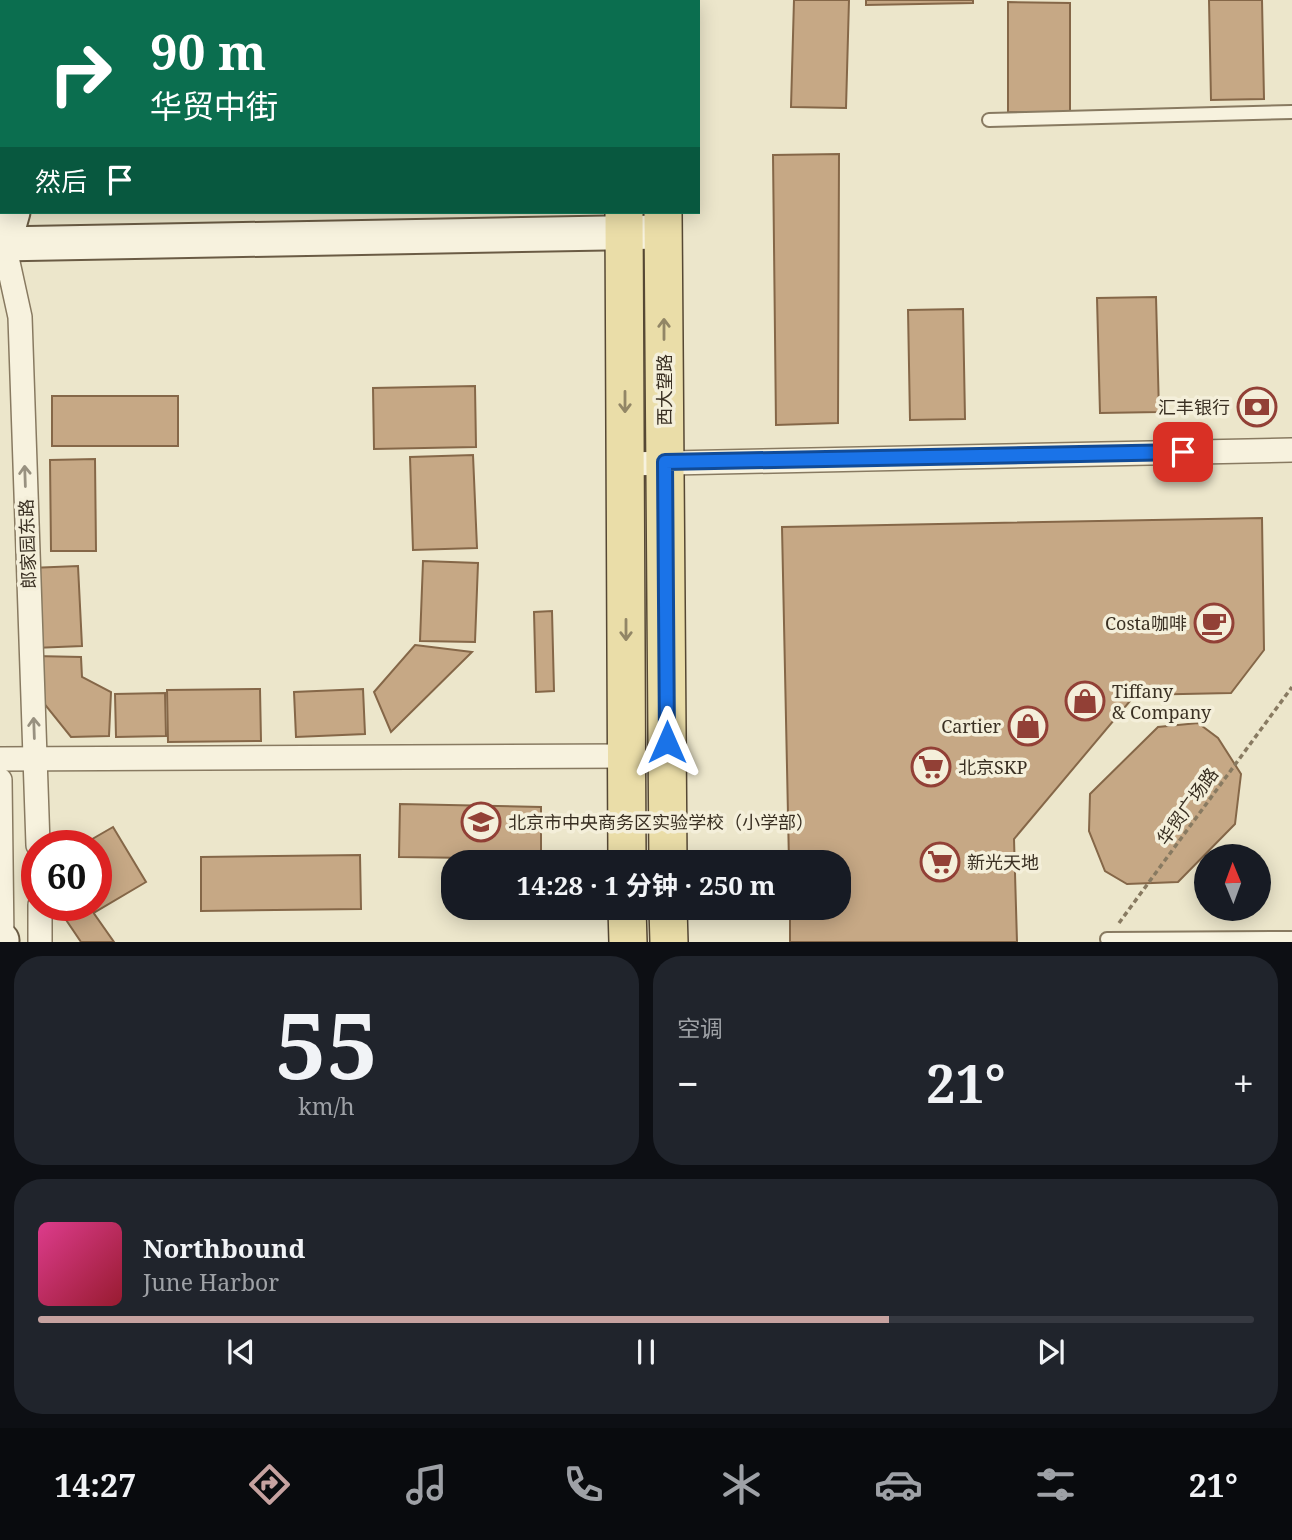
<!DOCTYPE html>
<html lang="zh">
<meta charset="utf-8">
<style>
body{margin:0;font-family:"Noto Serif","Noto Sans SC",serif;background:#20242c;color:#f1f3f6;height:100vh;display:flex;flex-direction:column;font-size:26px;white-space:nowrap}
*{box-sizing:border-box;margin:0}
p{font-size:23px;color:#9ea1a6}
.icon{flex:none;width:38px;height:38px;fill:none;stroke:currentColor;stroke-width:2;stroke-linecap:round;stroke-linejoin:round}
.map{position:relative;height:942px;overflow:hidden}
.details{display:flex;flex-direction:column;gap:14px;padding:14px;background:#0d0f14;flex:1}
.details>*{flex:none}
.guide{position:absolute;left:0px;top:0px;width:700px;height:214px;box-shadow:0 4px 18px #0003;background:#0b6e4f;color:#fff;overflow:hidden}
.needle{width:46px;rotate:359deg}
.tools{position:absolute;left:1194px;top:844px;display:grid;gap:14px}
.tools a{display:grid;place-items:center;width:77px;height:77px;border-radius:50%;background:#171b24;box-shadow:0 4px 18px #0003;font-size:35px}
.speed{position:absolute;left:21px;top:830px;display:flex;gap:14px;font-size:35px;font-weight:700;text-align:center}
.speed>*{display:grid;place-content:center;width:91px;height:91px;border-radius:50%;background:#171b24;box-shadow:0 4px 18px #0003;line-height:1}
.speed .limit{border:10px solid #d22;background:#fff;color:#111}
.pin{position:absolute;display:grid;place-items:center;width:60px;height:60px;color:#fff;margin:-30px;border-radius:14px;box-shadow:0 4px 10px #0006}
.me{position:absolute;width:77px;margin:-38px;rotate:0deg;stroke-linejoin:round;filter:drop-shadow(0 0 5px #0008)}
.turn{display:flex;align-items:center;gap:24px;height:147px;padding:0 35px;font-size:32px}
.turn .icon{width:91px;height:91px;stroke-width:2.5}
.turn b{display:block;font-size:49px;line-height:60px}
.then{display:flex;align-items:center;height:66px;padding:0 35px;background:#0003;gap:14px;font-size:26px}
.big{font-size:52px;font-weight:700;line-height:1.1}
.details .tile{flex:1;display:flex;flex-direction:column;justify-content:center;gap:10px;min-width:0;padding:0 24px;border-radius:28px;background:#20242c}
.details .dial{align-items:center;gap:0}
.dial b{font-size:91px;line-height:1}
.song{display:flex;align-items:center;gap:21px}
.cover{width:84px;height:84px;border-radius:10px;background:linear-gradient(135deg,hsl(330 70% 55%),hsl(350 70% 35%))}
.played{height:7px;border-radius:4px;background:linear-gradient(90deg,#c6a2a0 70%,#363941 70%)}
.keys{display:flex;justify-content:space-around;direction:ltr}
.heat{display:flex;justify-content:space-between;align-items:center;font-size:38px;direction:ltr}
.details .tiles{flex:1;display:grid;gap:14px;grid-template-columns:1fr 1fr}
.tile:last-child{grid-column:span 2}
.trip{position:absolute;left:441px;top:850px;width:410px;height:70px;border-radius:28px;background:#171b24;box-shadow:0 4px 18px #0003;font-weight:700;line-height:70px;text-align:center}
.dock{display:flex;height:112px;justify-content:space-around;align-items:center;background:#090b0e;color:#9ea1a6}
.dock .icon{width:49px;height:49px}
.dock .active{color:#c6a2a0}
.dock b{font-size:32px;color:#f1f3f6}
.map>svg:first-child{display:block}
.building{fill:#c6a885;stroke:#856748;stroke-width:2}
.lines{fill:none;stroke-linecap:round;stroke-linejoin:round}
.lane-casing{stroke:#887a61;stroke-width:16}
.street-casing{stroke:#887a61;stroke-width:26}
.secondary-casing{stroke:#6a5b44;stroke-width:37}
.primary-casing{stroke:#564834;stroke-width:40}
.path{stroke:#887a61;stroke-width:3.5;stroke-dasharray:5 3.5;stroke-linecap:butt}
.lane{stroke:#f7f2de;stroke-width:12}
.street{stroke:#f7f2de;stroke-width:23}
.secondary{stroke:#f7f2de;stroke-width:33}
.primary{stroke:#eadda8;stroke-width:37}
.oneway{stroke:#928666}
.oneway2{stroke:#989180}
.route-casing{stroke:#114b97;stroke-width:18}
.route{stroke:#1a73e8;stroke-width:12}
.labels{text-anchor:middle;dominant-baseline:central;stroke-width:7;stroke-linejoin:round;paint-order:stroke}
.street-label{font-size:18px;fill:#3a3023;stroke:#f4efda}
.poi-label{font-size:18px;fill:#3a3023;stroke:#f4efda;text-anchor:start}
</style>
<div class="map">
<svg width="1292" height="942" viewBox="0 0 1292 942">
<rect width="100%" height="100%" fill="#ece6cb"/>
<g class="building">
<path d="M 794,0 L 849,0 L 846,108 L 791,107 Z"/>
<path d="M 866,0 L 973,0 L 973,3 L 866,5 Z"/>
<path d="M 1209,0 L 1262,0 L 1264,99 L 1211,100 Z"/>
<path d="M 1008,2 L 1070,3 L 1070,113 L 1008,112 Z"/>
<path d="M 839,154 L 838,423 L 776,425 L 773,155 Z"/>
<path d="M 1156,297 L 1159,412 L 1100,413 L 1097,298 Z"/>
<path d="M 963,309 L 965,419 L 910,420 L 908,310 Z"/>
<path d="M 475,386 L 476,447 L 374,449 L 373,388 Z"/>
<rect x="52" y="396" width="126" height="50"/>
<path d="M 473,455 L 477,548 L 413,550 L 410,457 Z"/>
<path d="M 95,459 L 96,551 L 51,551 L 50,460 Z"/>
<path d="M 1262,518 L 1264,650 L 1231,693 L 1135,695 L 1014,839 L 1017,942 L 790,942 L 790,908 L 838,908 L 838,863 L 789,863 L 782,527 Z"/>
<path d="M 423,561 L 478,563 L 475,642 L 420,641 Z"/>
<path d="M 78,566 L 82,646 L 34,648 L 30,568 Z"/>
<path d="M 552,611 L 554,691 L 536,692 L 534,612 Z"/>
<path d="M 415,645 L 472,652 L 391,732 L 374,692 Z"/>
<path d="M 35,656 L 81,657 L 82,677 L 111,692 L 109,736 L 71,737 L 34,691 Z"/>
<path d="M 260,689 L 261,741 L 168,742 L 167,690 Z"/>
<path d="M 363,689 L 365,734 L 296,737 L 294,692 Z"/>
<path d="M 165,693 L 166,736 L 116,737 L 115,694 Z"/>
<path d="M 1198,723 L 1218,738 L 1241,774 L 1235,824 L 1178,882 L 1127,884 L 1105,871 L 1089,831 L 1090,794 L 1158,727 Z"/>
<path d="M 400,804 L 541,807 L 541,859 L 399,857 Z"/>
<path d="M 113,827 L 146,882 L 95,912 L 91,905 L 96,905 L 96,845 L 82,845 Z"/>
<path d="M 360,855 L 361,909 L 201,911 L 201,857 Z"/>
<path d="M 56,905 L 88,905 L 114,942 L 81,942 Z"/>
</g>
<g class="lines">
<defs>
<g id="lane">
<path d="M 989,120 L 1292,112"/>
<path d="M 1107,939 L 1292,938"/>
</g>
<g id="street">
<path d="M 4,244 L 20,317 L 38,845"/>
<path d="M 625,464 L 1292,450"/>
<path d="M 0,759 L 627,756"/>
<path d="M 0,780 L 2,942"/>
<path d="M 40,905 L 40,942"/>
</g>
<g id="secondary">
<path d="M 78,2 L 79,0"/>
<path d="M 0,244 L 663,232"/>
<path d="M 4,244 L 13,212"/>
<path d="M 0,940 L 2,940"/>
</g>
<g id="primary">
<path d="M 626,0 L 626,2"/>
<path d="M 661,0 L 661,2"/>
<path d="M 624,212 L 627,863"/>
<path d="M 663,212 L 668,863"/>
<path d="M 627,908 L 628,942"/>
<path d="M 668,908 L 669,942"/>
</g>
</defs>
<use href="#lane" class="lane-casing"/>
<use href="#street" class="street-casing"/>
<use href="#secondary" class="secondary-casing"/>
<use href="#primary" class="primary-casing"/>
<path class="path" d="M 1119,923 L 1292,687"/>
<use href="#lane" class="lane"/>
<use href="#street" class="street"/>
<use href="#secondary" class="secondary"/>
<use href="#primary" class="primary"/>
</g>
<defs><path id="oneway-shaft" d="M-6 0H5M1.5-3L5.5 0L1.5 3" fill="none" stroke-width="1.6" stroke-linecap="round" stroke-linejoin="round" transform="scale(1.75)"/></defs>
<g class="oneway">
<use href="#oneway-shaft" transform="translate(664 329) rotate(-90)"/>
<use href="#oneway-shaft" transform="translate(625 402) rotate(90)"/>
<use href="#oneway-shaft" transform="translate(626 630) rotate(90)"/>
</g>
<g class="oneway2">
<use href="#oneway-shaft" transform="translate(25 476) rotate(-92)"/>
<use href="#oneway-shaft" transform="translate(34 728) rotate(-92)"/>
</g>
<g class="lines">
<defs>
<path id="route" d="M 667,742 L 665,462 L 1183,452"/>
</defs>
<use href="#route" class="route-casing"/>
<use href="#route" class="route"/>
</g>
<defs>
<symbol id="bank-ring" viewBox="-11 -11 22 22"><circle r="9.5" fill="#f4efda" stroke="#924036" stroke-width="1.5"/><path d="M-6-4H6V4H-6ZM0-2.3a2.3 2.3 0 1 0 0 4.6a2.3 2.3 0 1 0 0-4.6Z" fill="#924036"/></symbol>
<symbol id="cafe-ring" viewBox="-11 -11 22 22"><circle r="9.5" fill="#f4efda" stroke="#924036" stroke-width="1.5"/><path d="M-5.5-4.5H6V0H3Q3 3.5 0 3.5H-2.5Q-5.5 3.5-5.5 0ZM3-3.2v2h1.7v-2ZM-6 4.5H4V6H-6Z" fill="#924036"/></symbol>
<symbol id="shop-ring" viewBox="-11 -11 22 22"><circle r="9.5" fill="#f4efda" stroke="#924036" stroke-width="1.5"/><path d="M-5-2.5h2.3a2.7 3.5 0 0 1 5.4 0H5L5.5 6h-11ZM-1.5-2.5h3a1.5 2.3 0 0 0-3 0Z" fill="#924036"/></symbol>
<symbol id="supermarket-ring" viewBox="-11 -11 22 22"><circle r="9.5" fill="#f4efda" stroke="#924036" stroke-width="1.5"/><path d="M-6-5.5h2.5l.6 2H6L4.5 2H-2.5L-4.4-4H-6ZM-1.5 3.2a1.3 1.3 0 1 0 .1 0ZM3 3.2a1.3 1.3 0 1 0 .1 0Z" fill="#924036"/></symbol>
<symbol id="school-ring" viewBox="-11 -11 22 22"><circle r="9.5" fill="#f4efda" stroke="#924036" stroke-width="1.5"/><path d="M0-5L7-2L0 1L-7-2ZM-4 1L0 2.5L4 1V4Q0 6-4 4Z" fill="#924036"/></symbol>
</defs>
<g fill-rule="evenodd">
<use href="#bank-ring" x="1235" y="385" width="44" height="44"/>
<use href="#cafe-ring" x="1192" y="601" width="44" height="44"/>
<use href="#shop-ring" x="1063" y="679" width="44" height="44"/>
<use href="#shop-ring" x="1006" y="704" width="44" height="44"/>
<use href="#supermarket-ring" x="909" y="745" width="44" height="44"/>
<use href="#school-ring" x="459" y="800" width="44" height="44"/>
<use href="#supermarket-ring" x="918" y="840" width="44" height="44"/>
</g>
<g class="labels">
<g class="street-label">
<text transform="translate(664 390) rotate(-90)">西大望路</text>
<text transform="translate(27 544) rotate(-92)">郎家园东路</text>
<text transform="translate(1187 806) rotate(-54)">华贸广场路</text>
</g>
<g class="poi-label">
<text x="1230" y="407" text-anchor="end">汇丰银行</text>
<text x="1187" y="623" text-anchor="end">Costa咖啡</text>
<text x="1112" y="691">Tiffany<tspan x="1112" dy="21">&amp; Company</tspan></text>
<text x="1001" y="726" text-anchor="end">Cartier</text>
<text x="958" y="767">北京SKP</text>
<text x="508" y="822">北京市中央商务区实验学校（小学部）</text>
<text x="967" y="862">新光天地</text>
</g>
</g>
</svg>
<div class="tools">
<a><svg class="needle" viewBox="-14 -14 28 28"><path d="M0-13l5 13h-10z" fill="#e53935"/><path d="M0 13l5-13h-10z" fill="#9ea1a6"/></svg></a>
</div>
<div class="speed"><div class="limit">60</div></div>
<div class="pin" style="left:1183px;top:452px;background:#d93025"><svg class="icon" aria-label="arrive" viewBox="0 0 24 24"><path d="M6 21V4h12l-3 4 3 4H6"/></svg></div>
<svg class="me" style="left:667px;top:742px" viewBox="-20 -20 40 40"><path d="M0-17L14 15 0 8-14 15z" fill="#1a73e8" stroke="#fff" stroke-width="4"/></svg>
<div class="trip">14:28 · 1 分钟 · 250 m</div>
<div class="guide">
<div class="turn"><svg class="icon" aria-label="right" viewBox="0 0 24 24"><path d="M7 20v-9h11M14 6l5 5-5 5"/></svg><div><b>90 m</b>华贸中街</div></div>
<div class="then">然后<svg class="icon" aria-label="arrive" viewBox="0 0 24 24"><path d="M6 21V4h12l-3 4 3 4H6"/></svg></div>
</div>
</div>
<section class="details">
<div class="tiles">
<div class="tile dial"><b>55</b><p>km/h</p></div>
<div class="tile"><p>空调</p>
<div class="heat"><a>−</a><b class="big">21°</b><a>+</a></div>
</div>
<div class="tile">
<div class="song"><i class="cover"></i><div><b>Northbound</b><p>June Harbor</p></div></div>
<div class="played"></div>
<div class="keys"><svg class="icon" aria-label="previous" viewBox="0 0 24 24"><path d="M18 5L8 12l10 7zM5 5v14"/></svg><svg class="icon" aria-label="pause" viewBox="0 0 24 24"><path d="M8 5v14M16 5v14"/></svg><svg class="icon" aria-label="next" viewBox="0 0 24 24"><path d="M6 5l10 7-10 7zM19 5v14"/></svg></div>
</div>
</div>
</section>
<nav class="dock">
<b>14:27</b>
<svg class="icon active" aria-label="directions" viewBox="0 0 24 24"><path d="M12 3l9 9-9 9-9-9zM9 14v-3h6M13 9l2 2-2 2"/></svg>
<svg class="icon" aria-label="music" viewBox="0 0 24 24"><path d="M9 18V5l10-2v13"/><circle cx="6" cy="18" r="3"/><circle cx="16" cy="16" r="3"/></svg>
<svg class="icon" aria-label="phone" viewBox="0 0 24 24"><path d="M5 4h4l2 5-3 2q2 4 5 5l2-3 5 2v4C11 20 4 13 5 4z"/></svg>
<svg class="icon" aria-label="climate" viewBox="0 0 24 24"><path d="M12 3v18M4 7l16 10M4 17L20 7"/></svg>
<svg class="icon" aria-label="car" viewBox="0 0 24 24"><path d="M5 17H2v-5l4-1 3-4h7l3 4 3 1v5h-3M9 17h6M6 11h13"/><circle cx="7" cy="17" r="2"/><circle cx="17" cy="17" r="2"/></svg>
<svg class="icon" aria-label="filters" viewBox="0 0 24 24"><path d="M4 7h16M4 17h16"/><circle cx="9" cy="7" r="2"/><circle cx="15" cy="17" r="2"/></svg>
<b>21°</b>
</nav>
